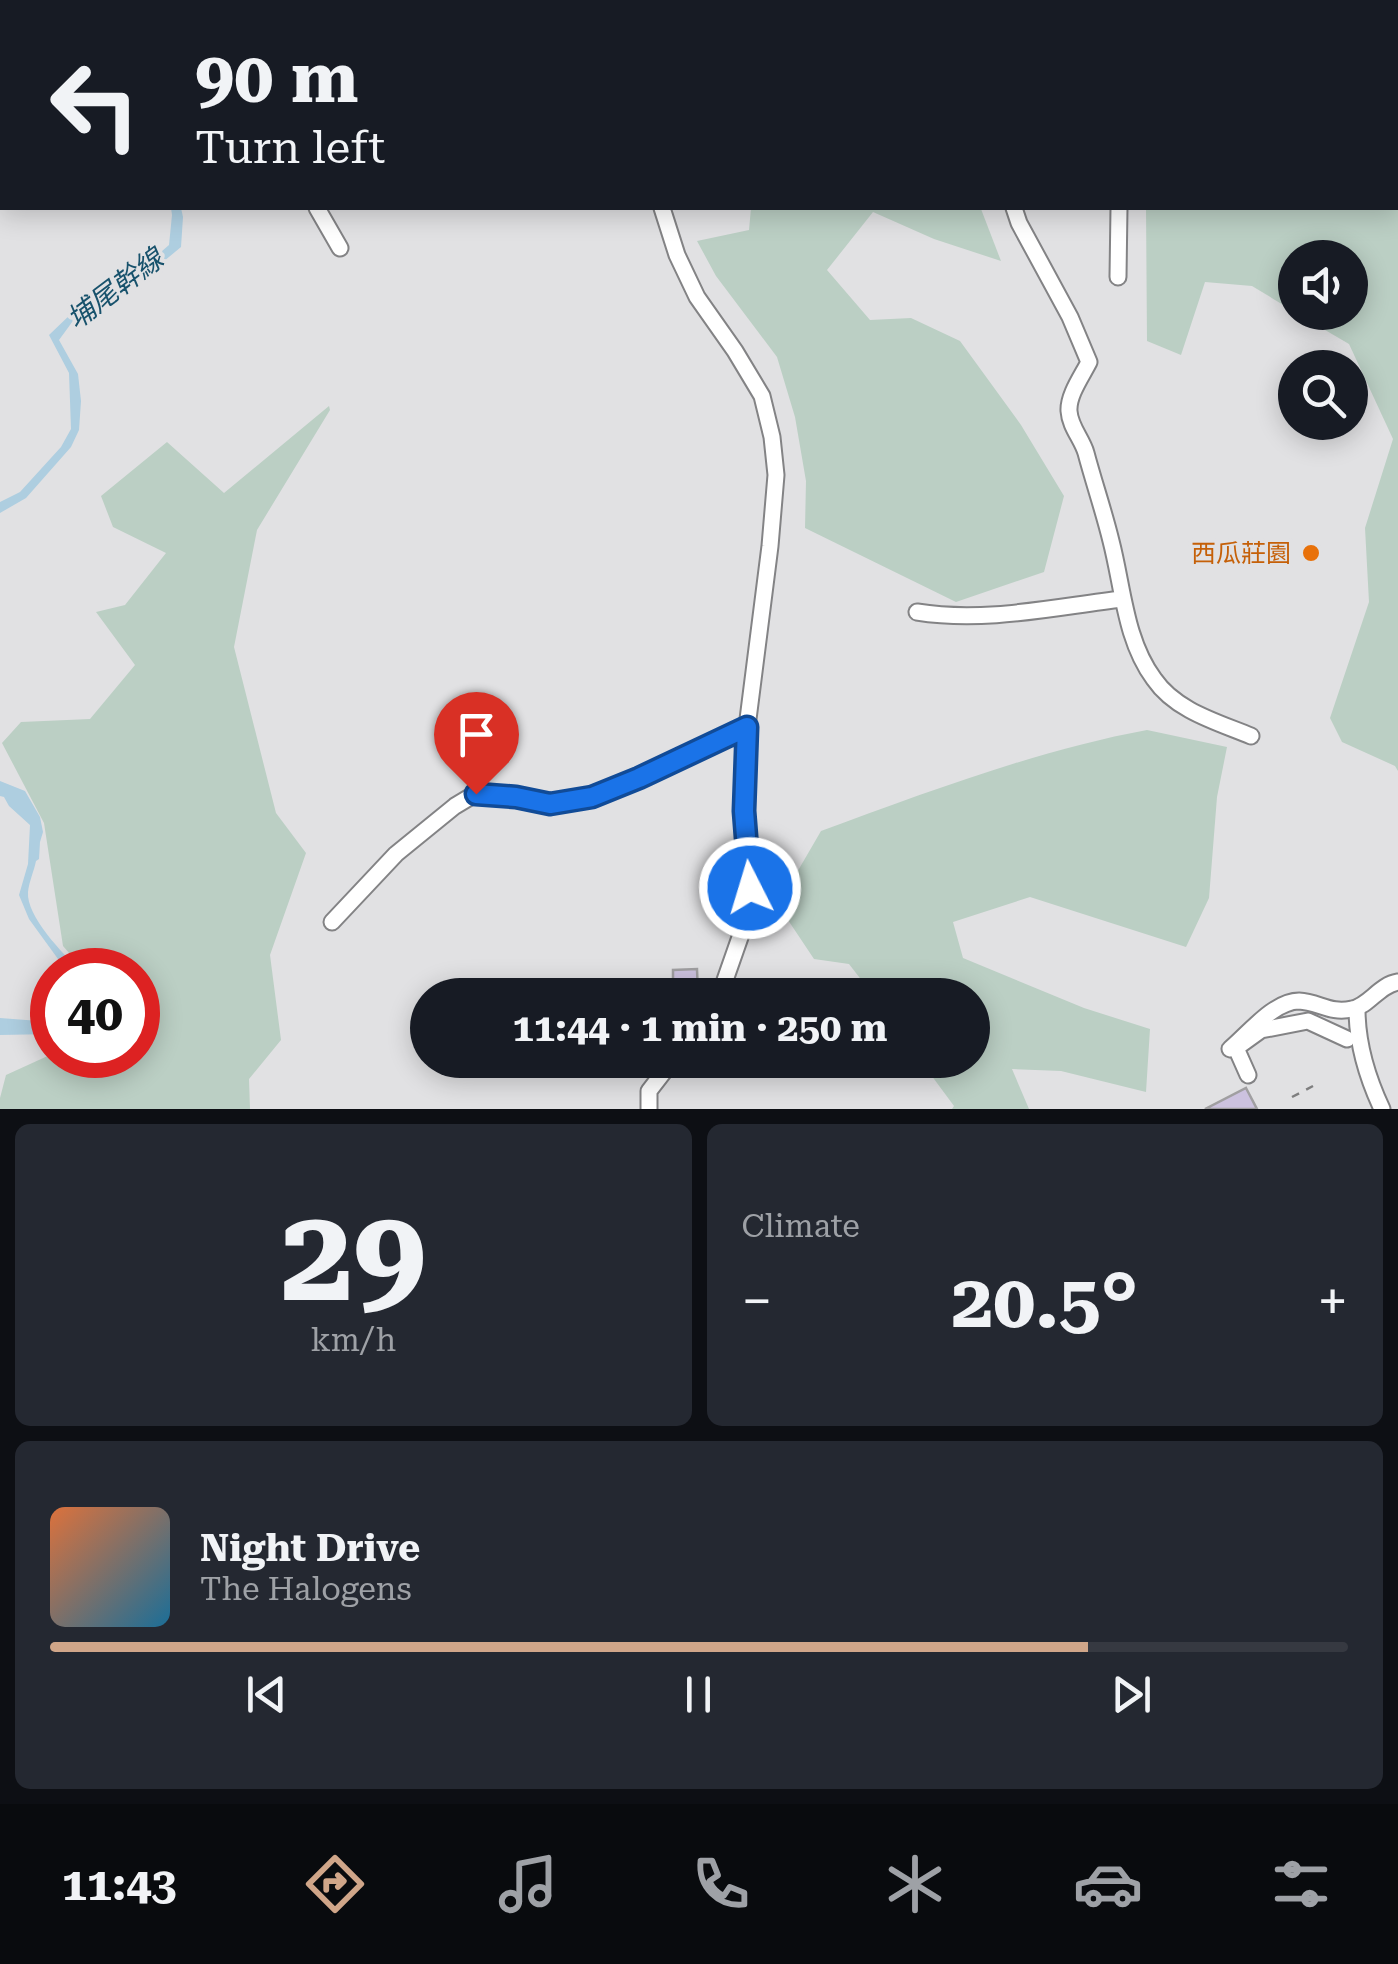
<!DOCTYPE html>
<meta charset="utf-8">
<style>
body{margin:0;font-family:"Roboto Serif","Noto Sans TC",serif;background:#242831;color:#f1f3f6;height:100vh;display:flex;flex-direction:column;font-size:38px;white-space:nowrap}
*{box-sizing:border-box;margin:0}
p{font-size:32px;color:#9ea1a6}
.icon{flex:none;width:55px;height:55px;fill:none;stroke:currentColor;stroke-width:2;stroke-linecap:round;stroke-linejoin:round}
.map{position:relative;height:1109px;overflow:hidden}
.panel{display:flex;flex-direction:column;gap:15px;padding:15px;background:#0d0f14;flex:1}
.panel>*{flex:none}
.banner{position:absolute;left:0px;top:0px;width:1400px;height:210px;box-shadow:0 5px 25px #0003;background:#171b24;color:#f1f3f6;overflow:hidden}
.buttons{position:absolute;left:1278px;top:240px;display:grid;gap:20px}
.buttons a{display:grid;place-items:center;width:90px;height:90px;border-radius:50%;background:#171b24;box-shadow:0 5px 25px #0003;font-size:50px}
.speed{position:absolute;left:30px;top:948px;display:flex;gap:20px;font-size:50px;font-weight:700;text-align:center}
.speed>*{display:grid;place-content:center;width:130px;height:130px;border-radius:50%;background:#171b24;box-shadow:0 5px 25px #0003;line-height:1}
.speed .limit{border:15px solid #d22;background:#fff;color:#111}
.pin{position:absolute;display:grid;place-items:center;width:85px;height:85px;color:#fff;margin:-102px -42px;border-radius:50% 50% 50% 0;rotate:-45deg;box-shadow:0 0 10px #0007}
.pin .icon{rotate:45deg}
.me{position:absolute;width:110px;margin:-55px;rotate:355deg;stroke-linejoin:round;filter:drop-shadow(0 0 8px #0008)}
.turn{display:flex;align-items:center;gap:35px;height:210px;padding:0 30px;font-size:45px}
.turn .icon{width:130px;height:130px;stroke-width:2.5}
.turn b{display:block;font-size:70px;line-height:85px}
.big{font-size:75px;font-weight:700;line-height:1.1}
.panel .card{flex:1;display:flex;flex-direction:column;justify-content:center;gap:15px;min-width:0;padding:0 35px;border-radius:15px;background:#242831}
.panel .dial{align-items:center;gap:0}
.dial b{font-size:130px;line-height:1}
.song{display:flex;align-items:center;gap:30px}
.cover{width:120px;height:120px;border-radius:15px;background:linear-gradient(135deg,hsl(20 70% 55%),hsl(200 70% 35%))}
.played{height:10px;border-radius:5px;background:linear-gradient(90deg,#d0a689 80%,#363941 80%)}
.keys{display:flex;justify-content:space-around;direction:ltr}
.heat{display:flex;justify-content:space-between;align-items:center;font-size:55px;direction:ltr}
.panel .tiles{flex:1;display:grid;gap:15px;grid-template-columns:1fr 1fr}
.card:last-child{grid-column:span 2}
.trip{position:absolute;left:410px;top:978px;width:580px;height:100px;border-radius:50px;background:#171b24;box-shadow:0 5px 25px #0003;font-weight:700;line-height:100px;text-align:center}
.menu{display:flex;height:160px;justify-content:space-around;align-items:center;background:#090b0e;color:#9ea1a6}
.menu .icon{width:70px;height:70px}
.menu .selected{color:#d0a689}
.menu b{font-size:45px;color:#f1f3f6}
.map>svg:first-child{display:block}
.green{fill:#bbcfc4}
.water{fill:#aecee0}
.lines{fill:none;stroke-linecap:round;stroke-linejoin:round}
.stream{stroke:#aecee0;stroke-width:4}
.building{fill:#ccc2df;stroke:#a09fa1;stroke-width:2.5}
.minor-casing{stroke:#838385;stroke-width:19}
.path{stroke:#7e7e7f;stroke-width:2.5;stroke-dasharray:8 8;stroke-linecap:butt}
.minor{stroke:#fff;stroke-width:15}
.route-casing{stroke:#114b97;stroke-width:25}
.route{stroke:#1a73e8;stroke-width:18}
.food-dot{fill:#e8710a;stroke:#e1e1e3;stroke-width:4}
.labels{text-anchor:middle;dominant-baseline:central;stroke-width:8;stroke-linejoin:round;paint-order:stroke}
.food-label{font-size:25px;fill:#c56008;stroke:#e1e1e3;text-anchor:end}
.water-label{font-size:28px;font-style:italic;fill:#18526c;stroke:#e1e1e3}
</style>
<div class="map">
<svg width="1398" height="1109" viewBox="0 0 1398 1109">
<rect width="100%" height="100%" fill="#e1e1e3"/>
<g class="green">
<path d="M 1398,156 L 1398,771 L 1395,766 L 1342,742 L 1330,718 L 1369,602 L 1365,528 L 1393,439 L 1349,344 L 1296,313 L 1350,312 L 1350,258 L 1295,258 L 1295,312 L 1252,286 L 1205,282 L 1181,355 L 1147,341 L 1146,208 L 1398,208 Z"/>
<path d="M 751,208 L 981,209 L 1001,261 L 934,239 L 873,212 L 827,270 L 870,320 L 911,318 L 960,341 L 1021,425 L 1064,496 L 1044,572 L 956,602 L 805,528 L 806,481 L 795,417 L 777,357 L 716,276 L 697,241 L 749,230 Z"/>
<path d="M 329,406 L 330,410 L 257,530 L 234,647 L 276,813 L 306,853 L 270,955 L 281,1040 L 249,1079 L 250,1109 L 0,1109 L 0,1098 L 6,1075 L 52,1054 L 138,1055 L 138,970 L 84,970 L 63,946 L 44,823 L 2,743 L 21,722 L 90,719 L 135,665 L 96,612 L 125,605 L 166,553 L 113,527 L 101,496 L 167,442 L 224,493 Z"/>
<path d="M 1147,730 L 1227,747 L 1217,797 L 1209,898 L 1186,947 L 1030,897 L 953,922 L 963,958 L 1084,1008 L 1150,1029 L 1146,1092 L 1061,1071 L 1012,1069 L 1029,1109 L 952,1109 L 954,1106 L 920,1060 L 972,1060 L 972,995 L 873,995 L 849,964 L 814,959 L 778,905 L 821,831 C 925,793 1038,750 1147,730 Z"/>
</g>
<g class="water">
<path d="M 171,208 L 181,208 L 183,217 L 181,247 L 152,271 L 126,283 L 78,314 L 59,340 L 78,374 L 81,401 L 79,430 L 71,447 L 26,498 L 0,513 L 0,502 L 20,492 L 61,447 L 71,429 L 69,373 L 49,335 L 73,312 L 119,277 L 146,265 L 169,245 L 172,215 Z"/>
<path d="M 0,781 L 25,791 L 40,817 L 43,832 L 40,842 L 39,859 L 36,861 C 34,871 29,882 28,892 C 26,916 63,954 80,970 L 66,970 L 29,919 L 19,895 L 28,864 L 30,825 L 9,806 L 4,797 L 0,796 Z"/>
<path d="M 0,1018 L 52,1022 L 52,1034 L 0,1035 Z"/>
</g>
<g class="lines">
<path class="stream" d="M 125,2 L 125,0"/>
</g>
<g class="building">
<path d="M 697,969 L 698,995 L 673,995 L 673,970 Z"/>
<path d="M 1246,1088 L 1257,1109 L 1205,1109 Z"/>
</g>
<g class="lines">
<defs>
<g id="minor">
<path d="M 391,0 L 393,2"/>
<path d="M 537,0 L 537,2"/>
<path d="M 1105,0 L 1106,2"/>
<path d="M 304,2 L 307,0"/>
<path d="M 718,2 L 720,0"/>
<path d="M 317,208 L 340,248"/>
<path d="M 662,208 L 677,255 L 697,297 L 735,351 L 762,396 L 772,437 L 776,475 L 770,546 L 747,727 L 744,811 L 750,888 L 745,923 L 724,983 L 717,995"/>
<path d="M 1014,208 L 1019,223 L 1070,317 L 1089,362 C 1082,376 1068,395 1069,411 C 1070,427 1082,439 1086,453 C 1094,483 1104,512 1111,541 C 1123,587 1125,640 1154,679 C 1176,711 1217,722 1251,736"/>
<path d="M 1118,277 L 1119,208"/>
<path d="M 917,612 C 985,623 1054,607 1122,599"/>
<path d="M 332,922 L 396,854 L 455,806 L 475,794 L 515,797 L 549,804 L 592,797 L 639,777 L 747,727"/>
<path d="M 1357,1009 C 1357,1045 1367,1077 1382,1109"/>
<path d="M 1230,1049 C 1248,1034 1274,1001 1299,1001 C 1319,1002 1330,1014 1352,1009 C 1369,1006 1379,985 1398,982"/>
<path d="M 1248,1075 L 1236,1048 L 1261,1030 L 1308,1021 L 1347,1039"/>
<path d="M 649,1109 L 649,1091 L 673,1060"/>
</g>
</defs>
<use href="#minor" class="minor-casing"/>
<path class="path" d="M 1292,1097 L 1313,1086"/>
<use href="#minor" class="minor"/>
</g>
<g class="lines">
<defs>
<path id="route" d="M 476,794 L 516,797 L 550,804 L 592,797 L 639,778 L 747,727 L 744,811 L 750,888"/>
</defs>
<use href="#route" class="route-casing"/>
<use href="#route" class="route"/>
</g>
<circle class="food-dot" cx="1311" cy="553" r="10"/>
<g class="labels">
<g class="food-label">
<text x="1291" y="553">西瓜莊園</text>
</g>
<g class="water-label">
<text transform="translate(115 289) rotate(-37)">埔尾幹線</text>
</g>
</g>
</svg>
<div class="buttons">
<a><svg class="icon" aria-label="sound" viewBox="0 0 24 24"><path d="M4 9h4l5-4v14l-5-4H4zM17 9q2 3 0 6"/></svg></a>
<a><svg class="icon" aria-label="search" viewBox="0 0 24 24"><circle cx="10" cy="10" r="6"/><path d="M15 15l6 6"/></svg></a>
</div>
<div class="speed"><div class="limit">40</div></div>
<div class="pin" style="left:476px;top:794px;background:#d93025"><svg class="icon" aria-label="arrive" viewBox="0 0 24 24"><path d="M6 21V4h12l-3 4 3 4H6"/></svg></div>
<svg class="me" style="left:750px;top:888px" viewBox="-20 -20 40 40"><circle r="17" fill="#1a73e8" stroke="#fff" stroke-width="3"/><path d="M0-11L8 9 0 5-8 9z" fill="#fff"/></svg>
<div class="trip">11:44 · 1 min · 250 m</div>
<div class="banner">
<div class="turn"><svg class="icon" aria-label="left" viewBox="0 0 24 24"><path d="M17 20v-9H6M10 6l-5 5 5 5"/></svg><div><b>90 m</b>Turn left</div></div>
</div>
</div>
<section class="panel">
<div class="tiles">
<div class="card dial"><b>29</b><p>km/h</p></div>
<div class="card"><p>Climate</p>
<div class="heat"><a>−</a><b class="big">20.5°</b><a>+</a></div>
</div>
<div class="card">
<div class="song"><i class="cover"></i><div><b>Night Drive</b><p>The Halogens</p></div></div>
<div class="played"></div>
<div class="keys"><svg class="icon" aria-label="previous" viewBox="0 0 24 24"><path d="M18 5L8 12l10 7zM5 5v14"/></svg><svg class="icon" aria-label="pause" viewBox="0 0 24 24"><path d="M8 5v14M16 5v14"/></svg><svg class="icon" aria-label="next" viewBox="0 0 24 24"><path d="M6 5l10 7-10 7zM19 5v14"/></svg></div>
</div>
</div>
</section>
<nav class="menu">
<b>11:43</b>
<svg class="icon selected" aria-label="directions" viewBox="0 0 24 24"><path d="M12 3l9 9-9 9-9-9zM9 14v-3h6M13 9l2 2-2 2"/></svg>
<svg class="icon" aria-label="music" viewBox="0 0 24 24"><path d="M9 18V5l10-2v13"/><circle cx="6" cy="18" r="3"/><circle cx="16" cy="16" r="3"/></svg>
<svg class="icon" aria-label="phone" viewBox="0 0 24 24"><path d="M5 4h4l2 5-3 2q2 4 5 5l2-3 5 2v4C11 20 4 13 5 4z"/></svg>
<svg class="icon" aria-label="climate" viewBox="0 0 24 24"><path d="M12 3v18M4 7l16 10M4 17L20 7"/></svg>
<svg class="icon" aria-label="car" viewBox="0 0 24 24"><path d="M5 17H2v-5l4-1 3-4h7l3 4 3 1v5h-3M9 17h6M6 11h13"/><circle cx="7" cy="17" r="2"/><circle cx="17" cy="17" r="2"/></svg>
<svg class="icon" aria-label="filters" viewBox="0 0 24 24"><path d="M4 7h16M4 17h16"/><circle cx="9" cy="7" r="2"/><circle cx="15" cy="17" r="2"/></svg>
</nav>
